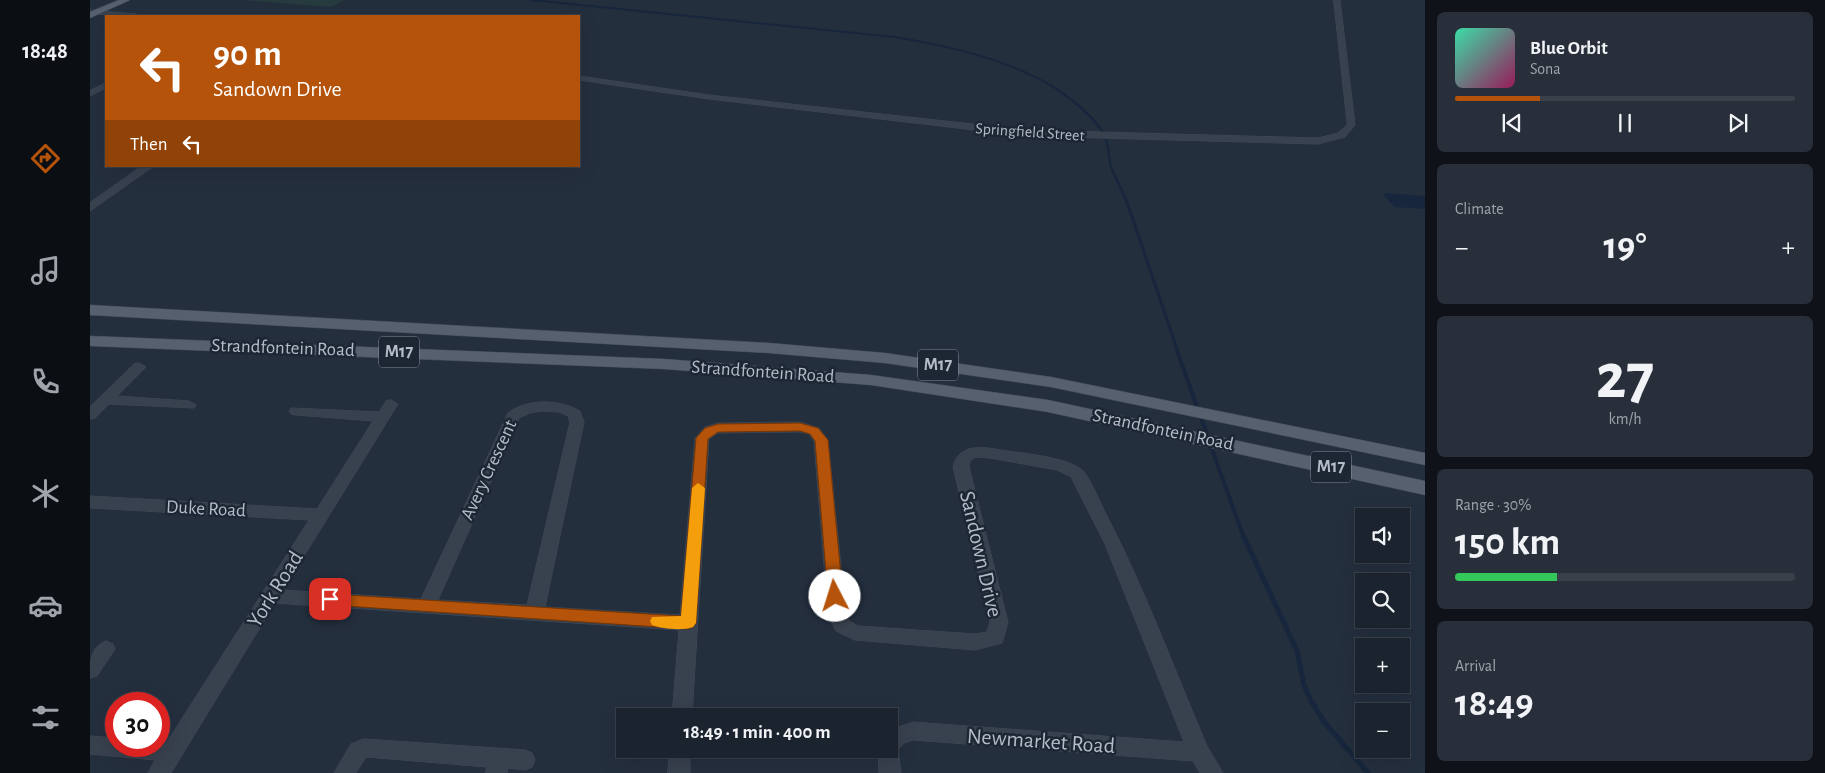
<!DOCTYPE html>
<meta charset="utf-8">
<style>
body{margin:0;font-family:"Alegreya Sans",sans-serif;background:#282f3a;color:#f1f3f6;height:100vh;display:flex;flex-direction:column;font-size:19px;white-space:nowrap}
*{box-sizing:border-box;margin:0}
p{font-size:16px;color:#a0a4aa}
.icon{flex:none;width:28px;height:28px;fill:none;stroke:currentColor;stroke-width:2;stroke-linecap:round;stroke-linejoin:round}
.map{position:relative;flex:1;overflow:hidden}
.side{display:flex;flex-direction:column;gap:12px;padding:12px;background:#0f1319;width:400px}
.side>*{flex:none}
.banner{position:absolute;left:15px;top:15px;width:475px;height:152px;border-radius:0px;box-shadow:0 5px 20px #0002,0 0 0 1px #39404a;background:#b45309;color:#fff;overflow:hidden}
.controls{position:absolute;left:1265px;top:508px;display:grid;gap:10px}
.controls a{display:grid;place-items:center;width:55px;height:55px;border-radius:0px;background:#1b232e;box-shadow:0 5px 20px #0002,0 0 0 1px #39404a;font-size:25px}
.speed{position:absolute;left:15px;top:692px;display:flex;gap:10px;font-size:25px;font-weight:700;text-align:center}
.speed>*{display:grid;place-content:center;width:65px;height:65px;border-radius:50%;background:#1b232e;box-shadow:0 5px 20px #0002,0 0 0 1px #39404a;line-height:1}
.speed .limit{border:8px solid #d22;background:#fff;color:#111}
.pin{position:absolute;display:grid;place-items:center;width:42px;height:42px;color:#fff;margin:-21px;border-radius:10px;box-shadow:0 2px 8px #0006}
.me{position:absolute;width:55px;margin:-28px;rotate:355deg;stroke-linejoin:round;filter:drop-shadow(0 0 4px #0008)}
.turn{display:flex;align-items:center;gap:18px;height:105px;padding:0 25px;font-size:22px}
.turn .icon{width:65px;height:65px;stroke-width:2.5}
.turn b{display:block;font-size:35px;line-height:42px}
.then{display:flex;align-items:center;height:48px;padding:0 25px;background:#0003;gap:10px;font-size:19px}
.big{font-size:38px;font-weight:700;line-height:1.1}
.side .card{flex:1;display:flex;flex-direction:column;justify-content:center;gap:8px;min-width:0;padding:0 18px;border-radius:8px;background:#282f3a}
.side .dial{align-items:center;gap:0}
.dial b{font-size:65px;line-height:1}
.song{display:flex;align-items:center;gap:15px}
.cover{width:60px;height:60px;border-radius:8px;background:linear-gradient(135deg,hsl(160 70% 55%),hsl(330 70% 35%))}
.played{height:5px;border-radius:2px;background:linear-gradient(90deg,#b45309 25%,#39404a 25%)}
.keys{display:flex;justify-content:space-around;direction:ltr}
.heat{display:flex;justify-content:space-between;align-items:center;font-size:28px;direction:ltr}
.charge{height:8px;border-radius:4px;background:linear-gradient(90deg,#34c759 30%,#39404a 0)}
.trip{position:absolute;left:526px;top:708px;width:282px;height:50px;border-radius:0px;background:#1b232e;box-shadow:0 5px 20px #0002,0 0 0 1px #39404a;font-weight:700;line-height:50px;text-align:center}
main{display:flex;flex:1;min-height:0}
.dock{display:flex;flex-direction:column;width:90px;justify-content:space-around;align-items:center;background:#0b0e12;color:#a0a4aa}
.dock .icon{width:35px;height:35px}
.dock .on{color:#b45309}
.dock b{font-size:22px;color:#f1f3f6}
.map>svg:first-child{display:block}
.green{fill:#263c3f}
.water{fill:#17263c}
.lines{fill:none;stroke-linecap:round;stroke-linejoin:round}
.stream-far4{stroke:#17263c;stroke-width:2}
.stream-far3{stroke:#17263c;stroke-width:2.5}
.stream-far2{stroke:#17263c;stroke-width:3}
.stream-far1{stroke:#17263c;stroke-width:4}
.stream{stroke:#17263c;stroke-width:5}
.minor-casing{stroke:#414a57;stroke-width:1}
.major-casing{stroke:#414a57;stroke-width:1}
.minor{fill:#38414e;fill-rule:evenodd}
.major{fill:#56606e;fill-rule:evenodd}
.route{fill:#b45309;stroke:#753606}
.slow{fill:#f59e0b}
.labels{text-anchor:middle;dominant-baseline:central;stroke-width:5;stroke-linejoin:round;paint-order:stroke}
.far-street-label{font-size:16px;fill:#b4bcc9;stroke:#1d2633}
.shield{fill:#1d2633;stroke:#878f9c;stroke-width:1}
.shield-label{font-size:18px;font-weight:bold;fill:#b4bcc9}
.street-label{font-size:19px;fill:#b4bcc9;stroke:#1d2633}
.near-street-label{font-size:22px;fill:#b4bcc9;stroke:#1d2633}
</style>
<main>
<nav class="dock">
<b>18:48</b>
<svg class="icon on" aria-label="directions" viewBox="0 0 24 24"><path d="M12 3l9 9-9 9-9-9zM9 14v-3h6M13 9l2 2-2 2"/></svg>
<svg class="icon" aria-label="music" viewBox="0 0 24 24"><path d="M9 18V5l10-2v13"/><circle cx="6" cy="18" r="3"/><circle cx="16" cy="16" r="3"/></svg>
<svg class="icon" aria-label="phone" viewBox="0 0 24 24"><path d="M5 4h4l2 5-3 2q2 4 5 5l2-3 5 2v4C11 20 4 13 5 4z"/></svg>
<svg class="icon" aria-label="climate" viewBox="0 0 24 24"><path d="M12 3v18M4 7l16 10M4 17L20 7"/></svg>
<svg class="icon" aria-label="car" viewBox="0 0 24 24"><path d="M5 17H2v-5l4-1 3-4h7l3 4 3 1v5h-3M9 17h6M6 11h13"/><circle cx="7" cy="17" r="2"/><circle cx="17" cy="17" r="2"/></svg>
<svg class="icon" aria-label="filters" viewBox="0 0 24 24"><path d="M4 7h16M4 17h16"/><circle cx="9" cy="7" r="2"/><circle cx="15" cy="17" r="2"/></svg>
</nav>
<div class="map">
<svg width="1335" height="773" viewBox="0 0 1335 773">
<rect width="100%" height="100%" fill="#242f3e"/>
<path class="green" d="M 154,0 L 254,0 L 241,7 Z"/>
<path class="water" d="M 1295,193 L 1335,196 L 1335,209 L 1305,207 L 1294,196 Z"/>
<g class="lines">
<path class="stream-far4" d="M 441,0 L 805,37 C 863,47 919,59 970,91"/>
<path class="stream-far3" d="M 968,90 C 983,100 1011,122 1016,140 C 1019,148 1019,158 1021,167 C 1026,180 1034,192 1038,206"/>
<path class="stream-far2" d="M 1038,205 L 1088,352"/>
<g class="stream-far1">
<path d="M 1087,351 L 1118,437"/>
<path d="M 1120,444 L 1154,538"/>
</g>
<path class="stream" d="M 1154,537 L 1207,651 L 1214,685 L 1221,701 L 1235,723 L 1278,773"/>
<defs>
<g id="minor">
<path d="M 1244,0 L 1250,0 L 1265,125 L 1255,137 L 1228,144 L 936,136 L 619,99 L 489,80 L 489,76 L 619,95 L 936,130 L 1228,138 L 1248,133 L 1257,125 Z"/>
<path d="M 0,10 L 46,14 L 49,16 L 0,14 Z"/>
<path d="M 16,83 L 16,88 L 0,96 L 0,91 Z"/>
<path d="M 52,166 L 64,166 L 0,211 L 0,203 Z"/>
<path d="M 49,363 L 56,367 L 27,396 L 99,401 L 106,405 L 104,408 L 19,404 L 5,418 L 0,419 L 0,407 L 44,364 Z"/>
<path d="M 301,400 L 308,404 L 193,590 L 331,599 L 418,413 C 438,398 469,399 490,411 L 494,422 L 455,607 L 590,615 L 605,438 L 615,427 L 628,423 L 710,422 L 729,428 L 738,440 L 756,615 L 759,621 L 768,626 L 885,634 L 897,632 L 900,622 L 863,467 C 868,446 887,446 905,449 C 926,453 978,456 993,471 C 1001,479 1010,503 1016,514 C 1055,589 1084,669 1117,746 L 1133,773 L 1110,773 L 1103,761 L 823,740 L 814,743 L 808,750 L 811,773 L 789,773 L 788,749 L 800,749 L 800,730 L 823,722 L 1094,742 L 1015,544 L 981,477 L 967,470 L 900,458 L 886,457 L 880,461 L 879,467 L 918,622 L 912,643 L 885,650 L 765,640 L 746,631 L 738,615 L 724,441 L 719,434 L 710,432 L 628,433 L 619,439 L 602,716 L 582,716 L 589,630 L 185,603 L 81,773 L 58,773 L 65,760 L 0,754 L 0,736 L 26,738 L 26,746 L 69,746 L 69,741 L 77,742 L 219,520 L 0,508 L 0,496 L 227,509 L 283,421 L 206,415 L 201,414 L 199,411 L 201,408 L 289,412 L 296,401 ZM 453,411 L 469,412 L 478,416 L 480,422 L 437,605 L 348,600 L 429,418 L 440,413 Z"/>
<path d="M 16,641 L 23,644 L 25,649 L 7,676 L 0,678 C 0,662 0,647 16,641 Z"/>
<path d="M 274,739 L 435,750 L 442,753 L 445,760 L 442,767 L 435,770 L 418,768 L 417,773 L 395,773 L 397,767 L 276,757 L 266,773 L 244,773 L 261,744 Z"/>
<path d="M 580,749 L 600,749 L 600,773 L 578,773 Z"/>
</g>
<g id="major">
<path d="M 29,0 L 40,0 L 0,18 L 0,12 Z"/>
<path d="M 0,305 L 679,343 L 795,353 L 961,377 L 1335,453 L 1335,465 L 961,387 L 795,363 L 679,353 L 0,315 Z"/>
<path d="M 0,336 L 574,359 L 781,375 L 958,400 L 1335,481 L 1335,495 L 958,412 L 781,385 L 574,369 L 0,346 Z"/>
</g>
</defs>
<use href="#minor" class="minor-casing"/>
<use href="#major" class="major-casing"/>
<use href="#minor" class="minor"/>
<use href="#major" class="major"/>
</g>
<path class="route" d="M 710,423 L 728,428 L 738,440 L 753,596 L 750,600 L 740,600 L 738,596 L 725,441 L 720,434 L 710,431 L 628,432 L 618,439 L 606,623 L 603,627 L 598,629 L 240,605 L 234,603 L 232,599 L 234,595 L 240,594 L 591,616 L 606,438 L 615,428 L 628,424 Z"/>
<path class="slow" d="M 608,483 L 615,488 L 606,623 L 603,627 C 592,631 573,629 562,625 L 560,621 L 562,617 L 591,616 L 602,488 Z"/>
<g class="labels">
<g class="far-street-label">
<text transform="translate(940 132) rotate(4)">Springfield Street</text>
</g>
<g class="shield">
<rect x="289" y="336.5" width="40" height="31" rx="4"/>
<rect x="828" y="349.5" width="40" height="31" rx="4"/>
<rect x="1221" y="451.5" width="40" height="31" rx="4"/>
</g>
<g class="shield-label">
<text x="309" y="352">M17</text>
<text x="848" y="365">M17</text>
<text x="1241" y="467">M17</text>
</g>
<g class="street-label">
<text transform="translate(193 348) rotate(2)">Strandfontein Road</text>
<text transform="translate(673 372) rotate(4)">Strandfontein Road</text>
<text transform="translate(1073 430) rotate(12)">Strandfontein Road</text>
<text transform="translate(399 470) rotate(-65)">Avery Crescent</text>
<text transform="translate(116 509) rotate(3)">Duke Road</text>
</g>
<g class="near-street-label">
<text transform="translate(891 554) rotate(77)">Sandown Drive</text>
<text transform="translate(185 589) rotate(-58)">York Road</text>
<text transform="translate(951 741) rotate(4)">Newmarket Road</text>
</g>
</g>
</svg>
<div class="controls">
<a><svg class="icon" aria-label="sound" viewBox="0 0 24 24"><path d="M4 9h4l5-4v14l-5-4H4zM17 9q2 3 0 6"/></svg></a>
<a><svg class="icon" aria-label="search" viewBox="0 0 24 24"><circle cx="10" cy="10" r="6"/><path d="M15 15l6 6"/></svg></a>
<a>+</a>
<a>−</a>
</div>
<div class="speed"><div class="limit">30</div></div>
<div class="pin" style="left:240px;top:599px;background:#d93025"><svg class="icon" aria-label="arrive" viewBox="0 0 24 24"><path d="M6 21V4h12l-3 4 3 4H6"/></svg></div>
<svg class="me" style="left:745px;top:596px" viewBox="-20 -20 40 40"><circle r="19" fill="#fff"/><path d="M0-13L10 11 0 6-10 11z" fill="#b45309"/></svg>
<div class="trip">18:49 · 1 min · 400 m</div>
<div class="banner">
<div class="turn"><svg class="icon" aria-label="left" viewBox="0 0 24 24"><path d="M17 20v-9H6M10 6l-5 5 5 5"/></svg><div><b>90 m</b>Sandown Drive</div></div>
<div class="then">Then<svg class="icon" aria-label="left" viewBox="0 0 24 24"><path d="M17 20v-9H6M10 6l-5 5 5 5"/></svg></div>
</div>
</div>
<section class="side">
<div class="card">
<div class="song"><i class="cover"></i><div><b>Blue Orbit</b><p>Sona</p></div></div>
<div class="played"></div>
<div class="keys"><svg class="icon" aria-label="previous" viewBox="0 0 24 24"><path d="M18 5L8 12l10 7zM5 5v14"/></svg><svg class="icon" aria-label="pause" viewBox="0 0 24 24"><path d="M8 5v14M16 5v14"/></svg><svg class="icon" aria-label="next" viewBox="0 0 24 24"><path d="M6 5l10 7-10 7zM19 5v14"/></svg></div>
</div>
<div class="card"><p>Climate</p>
<div class="heat"><a>−</a><b class="big">19°</b><a>+</a></div>
</div>
<div class="card dial"><b>27</b><p>km/h</p></div>
<div class="card"><p>Range · 30%</p><b class="big">150 km</b><div class="charge"></div></div>
<div class="card"><p>Arrival</p><b class="big">18:49</b></div>
</section>
</main>
